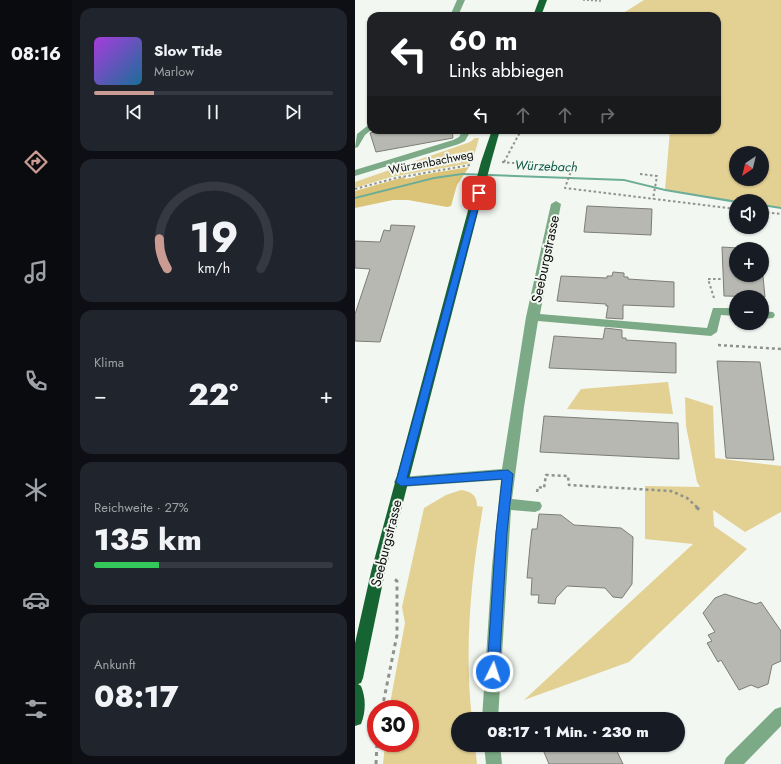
<!DOCTYPE html>
<html lang="de">
<meta charset="utf-8">
<style>
body{margin:0;font-family:Jost,sans-serif;background:#20242c;color:#f1f3f6;height:100vh;display:flex;flex-direction:column;font-size:15px;white-space:nowrap}
*{box-sizing:border-box;margin:0}
p{font-size:13px;color:#9ea1a6}
.icon{flex:none;width:22px;height:22px;fill:none;stroke:currentColor;stroke-width:2;stroke-linecap:round;stroke-linejoin:round}
.map{position:relative;flex:1;overflow:hidden}
.details{display:flex;flex-direction:column;gap:8px;padding:8px;background:#0d0f14;width:283px}
.details>*{flex:none}
.guide{position:absolute;left:12px;top:12px;width:354px;height:122px;border-radius:12px;box-shadow:0 1px 3px #0004;background:#202124;color:#fff;overflow:hidden}
.needle{width:26px;rotate:215deg}
.tools{position:absolute;left:374px;top:146px;display:grid;gap:8px}
.tools a{display:grid;place-items:center;width:40px;height:40px;border-radius:50%;background:#171b24;box-shadow:0 1px 3px #0004;font-size:20px}
.speed{position:absolute;left:12px;top:700px;display:flex;gap:8px;font-size:20px;font-weight:700;text-align:center}
.speed>*{display:grid;place-content:center;width:52px;height:52px;border-radius:50%;background:#171b24;box-shadow:0 1px 3px #0004;line-height:1}
.speed .limit{border:6px solid #d22;background:#fff;color:#111}
.pin{position:absolute;display:grid;place-items:center;width:34px;height:34px;color:#fff;margin:-17px;border-radius:8px;box-shadow:0 2px 6px #0006}
.me{position:absolute;width:44px;margin:-22px;rotate:4deg;stroke-linejoin:round;filter:drop-shadow(0 0 3px #0008)}
.turn{display:flex;align-items:center;gap:14px;height:84px;padding:0 16px;font-size:18px}
.turn .icon{width:52px;height:52px;stroke-width:2.5}
.turn b{display:block;font-size:28px;line-height:34px}
.lanes{display:flex;align-items:center;height:38px;padding:0 16px;background:#0003;justify-content:center;gap:20px;direction:ltr}
.lanes .off{opacity:.35}
.big{font-size:30px;font-weight:800;line-height:1.1}
.details .card{flex:1;display:flex;flex-direction:column;justify-content:center;gap:6px;min-width:0;padding:0 14px;border-radius:12px;background:#20242c}
.details .dial{align-items:center;gap:0}
.dial svg{height:104px;overflow:visible;fill:none;stroke:#363941;stroke-width:7;stroke-linecap:round;text-anchor:middle}
.dial text{fill:#f1f3f6;stroke:none}
.song{display:flex;align-items:center;gap:12px}
.cover{width:48px;height:48px;border-radius:6px;background:linear-gradient(135deg,hsl(280 70% 55%),hsl(200 70% 35%))}
.played{height:4px;border-radius:2px;background:linear-gradient(90deg,#c99b92 25%,#363941 25%)}
.keys{display:flex;justify-content:space-around;direction:ltr}
.heat{display:flex;justify-content:space-between;align-items:center;font-size:22px;direction:ltr}
.charge{height:6px;border-radius:3px;background:linear-gradient(90deg,#34c759 27%,#363941 0)}
.trip{position:absolute;left:96px;top:712px;width:234px;height:40px;border-radius:20px;background:#171b24;box-shadow:0 1px 3px #0004;font-weight:800;line-height:40px;text-align:center}
main{display:flex;flex:1;min-height:0}
.menu{display:flex;flex-direction:column;width:72px;justify-content:space-around;align-items:center;background:#090b0e;color:#9ea1a6}
.menu .icon{width:28px;height:28px}
.menu .on{color:#c99b92}
.menu b{font-size:18px;color:#f1f3f6}
.map>svg:first-child{display:block}
.green{fill:#e3d093;fill-rule:evenodd}
.forest{fill:#dbc478}
.lines{fill:none;stroke-linecap:round;stroke-linejoin:round}
.stream{fill:#6cad97;fill-rule:evenodd}
.building{fill:#b7b8b1;stroke:#7d7d77}
.path-far3{stroke:#8f928e;stroke-width:1.5;stroke-dasharray:2 2;stroke-linecap:butt}
.path-far2{stroke:#8f928e;stroke-width:2;stroke-dasharray:2.5 2.5;stroke-linecap:butt}
.path-far1{stroke:#8f928e;stroke-width:2.5;stroke-dasharray:3 3;stroke-linecap:butt}
.path{stroke:#8f928e;stroke-width:3;stroke-dasharray:4 4;stroke-linecap:butt}
.minor{fill:#7caa86;fill-rule:evenodd}
.major{fill:#176433;fill-rule:evenodd}
.route{fill:#1a73e8;stroke:#114b97}
.labels{text-anchor:middle;dominant-baseline:central;stroke-width:4;stroke-linejoin:round;paint-order:stroke}
.far-street-label{font-size:12px;fill:#0e0f0d;stroke:#f3f7f1}
.far-water-label{font-size:13px;font-style:italic;fill:#0a5845;stroke:#f3f7f1}
.street-label{font-size:14px;fill:#0e0f0d;stroke:#f3f7f1}
</style>
<main>
<nav class="menu">
<b>08:16</b>
<svg class="icon on" aria-label="directions" viewBox="0 0 24 24"><path d="M12 3l9 9-9 9-9-9zM9 14v-3h6M13 9l2 2-2 2"/></svg>
<svg class="icon" aria-label="music" viewBox="0 0 24 24"><path d="M9 18V5l10-2v13"/><circle cx="6" cy="18" r="3"/><circle cx="16" cy="16" r="3"/></svg>
<svg class="icon" aria-label="phone" viewBox="0 0 24 24"><path d="M5 4h4l2 5-3 2q2 4 5 5l2-3 5 2v4C11 20 4 13 5 4z"/></svg>
<svg class="icon" aria-label="climate" viewBox="0 0 24 24"><path d="M12 3v18M4 7l16 10M4 17L20 7"/></svg>
<svg class="icon" aria-label="car" viewBox="0 0 24 24"><path d="M5 17H2v-5l4-1 3-4h7l3 4 3 1v5h-3M9 17h6M6 11h13"/><circle cx="7" cy="17" r="2"/><circle cx="17" cy="17" r="2"/></svg>
<svg class="icon" aria-label="filters" viewBox="0 0 24 24"><path d="M4 7h16M4 17h16"/><circle cx="9" cy="7" r="2"/><circle cx="15" cy="17" r="2"/></svg>
</nav>
<section class="details">
<div class="card">
<div class="song"><i class="cover"></i><div><b>Slow Tide</b><p>Marlow</p></div></div>
<div class="played"></div>
<div class="keys"><svg class="icon" aria-label="previous" viewBox="0 0 24 24"><path d="M18 5L8 12l10 7zM5 5v14"/></svg><svg class="icon" aria-label="pause" viewBox="0 0 24 24"><path d="M8 5v14M16 5v14"/></svg><svg class="icon" aria-label="next" viewBox="0 0 24 24"><path d="M6 5l10 7-10 7zM19 5v14"/></svg></div>
</div>
<div class="card dial"><svg viewBox="0 0 100 80">
<path d="M14 69A42 42 0 1 1 86 69"/>
<path d="M14 69A42 42 0 0 1 8 46" stroke="#c99b92"/>
<text x="50" y="56" font-size="32" font-weight="700">19</text>
<text x="50" y="72" font-size="11">km/h</text>
</svg></div>
<div class="card"><p>Klima</p>
<div class="heat"><a>−</a><b class="big">22°</b><a>+</a></div>
</div>
<div class="card"><p>Reichweite · 27%</p><b class="big">135 km</b><div class="charge"></div></div>
<div class="card"><p>Ankunft</p><b class="big">08:17</b></div>
</section>
<div class="map">
<svg width="426" height="764" viewBox="0 0 426 764">
<rect width="100%" height="100%" fill="#f3f7f1"/>
<g class="green">
<path d="M 289,0 L 426,0 L 426,208 L 407,205 L 407,201 L 381,202 L 310,190 L 315,130 L 362,130 L 362,16 L 265,15 ZM 381,153 L 407,153 L 407,179 L 381,179 Z"/>
<path d="M 120,138 L 124,138 L 117,163 L 36,177 L 0,188 L 0,182 L 115,142 Z"/>
<path d="M 313,382 L 318,414 L 212,409 L 226,389 Z"/>
<path d="M 330,397 L 358,406 L 360,458 L 426,466 L 426,512 L 390,532 L 358,510 L 359,526 L 392,549 L 274,662 L 169,700 L 338,544 L 290,539 L 290,486 L 345,487 L 342,482 L 331,426 Z"/>
<path d="M 106,490 C 117,492 122,495 122,506 L 128,507 C 116,576 109,649 117,719 L 103,719 L 103,745 L 120,745 L 122,764 L 28,764 L 30,743 L 55,743 L 55,709 L 34,709 L 50,623 L 47,607 L 69,508 L 91,495 Z"/>
</g>
<path class="forest" d="M 114,167 L 102,185 L 96,206 L 92,207 L 53,200 L 38,200 L 0,208 L 0,191 L 49,177 L 50,179 L 60,177 L 60,176 Z"/>
<g class="lines">
<g class="stream">
<path d="M 107,173 L 269,179 L 310,189 L 383,201 L 381,201 L 381,203 L 310,191 L 269,181 L 107,175 L 79,179 L 0,199 L 0,197 L 79,177 Z"/>
<path d="M 407,204 L 426,207 L 426,209 L 407,206 Z"/>
</g>
</g>
<g class="building">
<path d="M 29,130 L 97,130 L 98,138 L 21,152 L 15,133 Z"/>
<path d="M 232,206 L 297,209 L 296,235 L 229,232 Z"/>
<path d="M 36,225 L 60,226 L 25,342 L 0,341 L 0,314 L 15,269 L 0,268 L 0,241 L 25,242 L 29,230 L 35,231 Z"/>
<path d="M 367,247 L 399,249 L 381,249 L 381,275 L 407,275 L 407,266 L 410,297 L 369,296 Z"/>
<path d="M 258,272 L 269,273 L 269,277 L 273,277 L 273,279 L 319,282 L 319,307 L 268,305 L 268,319 L 251,318 L 253,306 L 251,306 L 251,304 L 202,301 L 206,276 L 252,278 L 252,276 L 257,276 Z"/>
<path d="M 250,328 L 267,330 L 267,338 L 271,338 L 271,340 L 321,343 L 321,373 L 194,368 L 199,336 L 248,339 Z"/>
<path d="M 362,361 L 405,362 L 419,460 L 371,458 Z"/>
<path d="M 189,416 L 323,423 L 324,459 L 185,452 Z"/>
<path d="M 184,514 L 206,515 L 219,525 L 266,528 L 278,537 L 277,584 L 267,598 L 258,597 L 250,588 L 212,586 L 201,598 L 200,604 L 183,603 L 184,595 L 176,595 L 177,578 L 172,578 L 175,546 L 177,529 L 182,529 Z"/>
<path d="M 370,594 L 401,604 L 406,602 L 426,631 L 426,661 L 417,665 L 413,684 L 403,688 L 396,685 L 384,690 L 366,660 L 363,662 L 352,643 L 357,641 L 353,635 L 360,632 L 348,613 L 360,598 Z"/>
<path d="M 186,745 L 259,745 L 268,764 L 194,764 Z"/>
</g>
<g class="lines">
<g class="path-far3">
<path d="M 228,0 L 246,1"/>
<path d="M 164,135 L 166,130"/>
</g>
<g class="path-far2">
<path d="M 147,162 L 204,167"/>
<path d="M 149,162 L 164,134"/>
<path d="M 217,168 L 210,188 L 381,209"/>
<path d="M 285,174 L 302,176 L 298,199"/>
<path d="M 0,189 L 41,178 L 115,165"/>
<path d="M 407,212 L 426,214"/>
<path d="M 359,298 L 353,279 L 368,279"/>
</g>
<g class="path-far1">
<path d="M 363,345 L 426,349"/>
<path d="M 182,492 L 183,487 L 189,488 L 191,475 L 213,476 L 214,485 L 316,491 L 332,498 L 343,508"/>
</g>
<g class="path">
<path d="M 341,507 L 346,511"/>
<path d="M 27,709 L 42,635 L 42,581 L 39,579"/>
<path d="M 21,764 L 22,743"/>
</g>
<g class="minor">
<path d="M 102,0 L 110,0 L 103,16 L 95,16 Z"/>
<path d="M 16,123 L 16,130 L 10,135 L 3,147 L 0,148 L 2,134 Z"/>
<path d="M 108,130 L 116,130 L 110,141 L 104,144 L 0,176 L 0,170 L 98,140 L 104,137 Z"/>
<path d="M 201,201 L 206,204 L 185,314 L 352,328 L 358,308 L 381,308 L 381,316 L 366,315 L 362,332 L 356,336 L 183,321 L 169,407 L 157,499 L 185,502 L 187,506 L 185,510 L 180,512 L 156,510 L 143,719 L 127,719 L 137,566 L 146,480 L 46,487 L 41,486 L 39,482 L 41,478 L 46,477 L 147,469 L 171,317 L 196,204 Z"/>
<path d="M 407,311 L 418,312 L 420,315 L 418,318 L 407,319 Z"/>
<path d="M 426,707 L 426,726 L 389,764 L 369,764 L 371,758 L 420,709 Z"/>
<path d="M 129,745 L 145,745 L 147,764 L 131,764 Z"/>
</g>
<g class="major">
<path d="M 184,0 L 192,0 L 186,16 L 178,16 Z"/>
<path d="M 137,130 L 145,130 L 136,162 L 30,572 L 8,678 L 6,683 L 3,684 L 6,686 C 11,698 11,711 6,724 L 0,726 L 0,643 L 16,572 L 126,162 Z"/>
</g>
</g>
<path class="route" d="M 121,191 L 127,193 L 52,478 L 153,470 L 158,474 L 152,533 L 144,672 L 142,676 L 138,678 L 134,676 L 132,672 L 141,533 L 147,479 L 46,486 L 41,482 Z"/>
<g class="labels">
<g class="far-street-label">
<text transform="translate(76 162) rotate(-11)">Würzenbachweg</text>
</g>
<g class="far-water-label">
<text transform="translate(191 166) rotate(2)">Würzebach</text>
</g>
<g class="street-label">
<text transform="translate(190 259) rotate(-78)">Seeburgstrasse</text>
<text transform="translate(31 543) rotate(-76)">Seeburgstrasse</text>
</g>
</g>
</svg>
<div class="tools">
<a><svg class="needle" viewBox="-14 -14 28 28"><path d="M0-13l5 13h-10z" fill="#e53935"/><path d="M0 13l5-13h-10z" fill="#9ea1a6"/></svg></a>
<a><svg class="icon" aria-label="sound" viewBox="0 0 24 24"><path d="M4 9h4l5-4v14l-5-4H4zM17 9q2 3 0 6"/></svg></a>
<a>+</a>
<a>−</a>
</div>
<div class="speed"><div class="limit">30</div></div>
<div class="pin" style="left:124px;top:193px;background:#d93025"><svg class="icon" aria-label="arrive" viewBox="0 0 24 24"><path d="M6 21V4h12l-3 4 3 4H6"/></svg></div>
<svg class="me" style="left:138px;top:672px" viewBox="-20 -20 40 40"><circle r="17" fill="#1a73e8" stroke="#fff" stroke-width="3"/><path d="M0-11L8 9 0 5-8 9z" fill="#fff"/></svg>
<div class="trip">08:17 · 1 Min. · 230 m</div>
<div class="guide">
<div class="turn"><svg class="icon" aria-label="left" viewBox="0 0 24 24"><path d="M17 20v-9H6M10 6l-5 5 5 5"/></svg><div><b>60 m</b>Links abbiegen</div></div>
<div class="lanes"><svg class="icon" aria-label="left" viewBox="0 0 24 24"><path d="M17 20v-9H6M10 6l-5 5 5 5"/></svg><svg class="icon off" aria-label="ahead" viewBox="0 0 24 24"><path d="M12 20V5M6 11l6-6 6 6"/></svg><svg class="icon off" aria-label="ahead" viewBox="0 0 24 24"><path d="M12 20V5M6 11l6-6 6 6"/></svg><svg class="icon off" aria-label="right" viewBox="0 0 24 24"><path d="M7 20v-9h11M14 6l5 5-5 5"/></svg></div>
</div>
</div>
</main>
